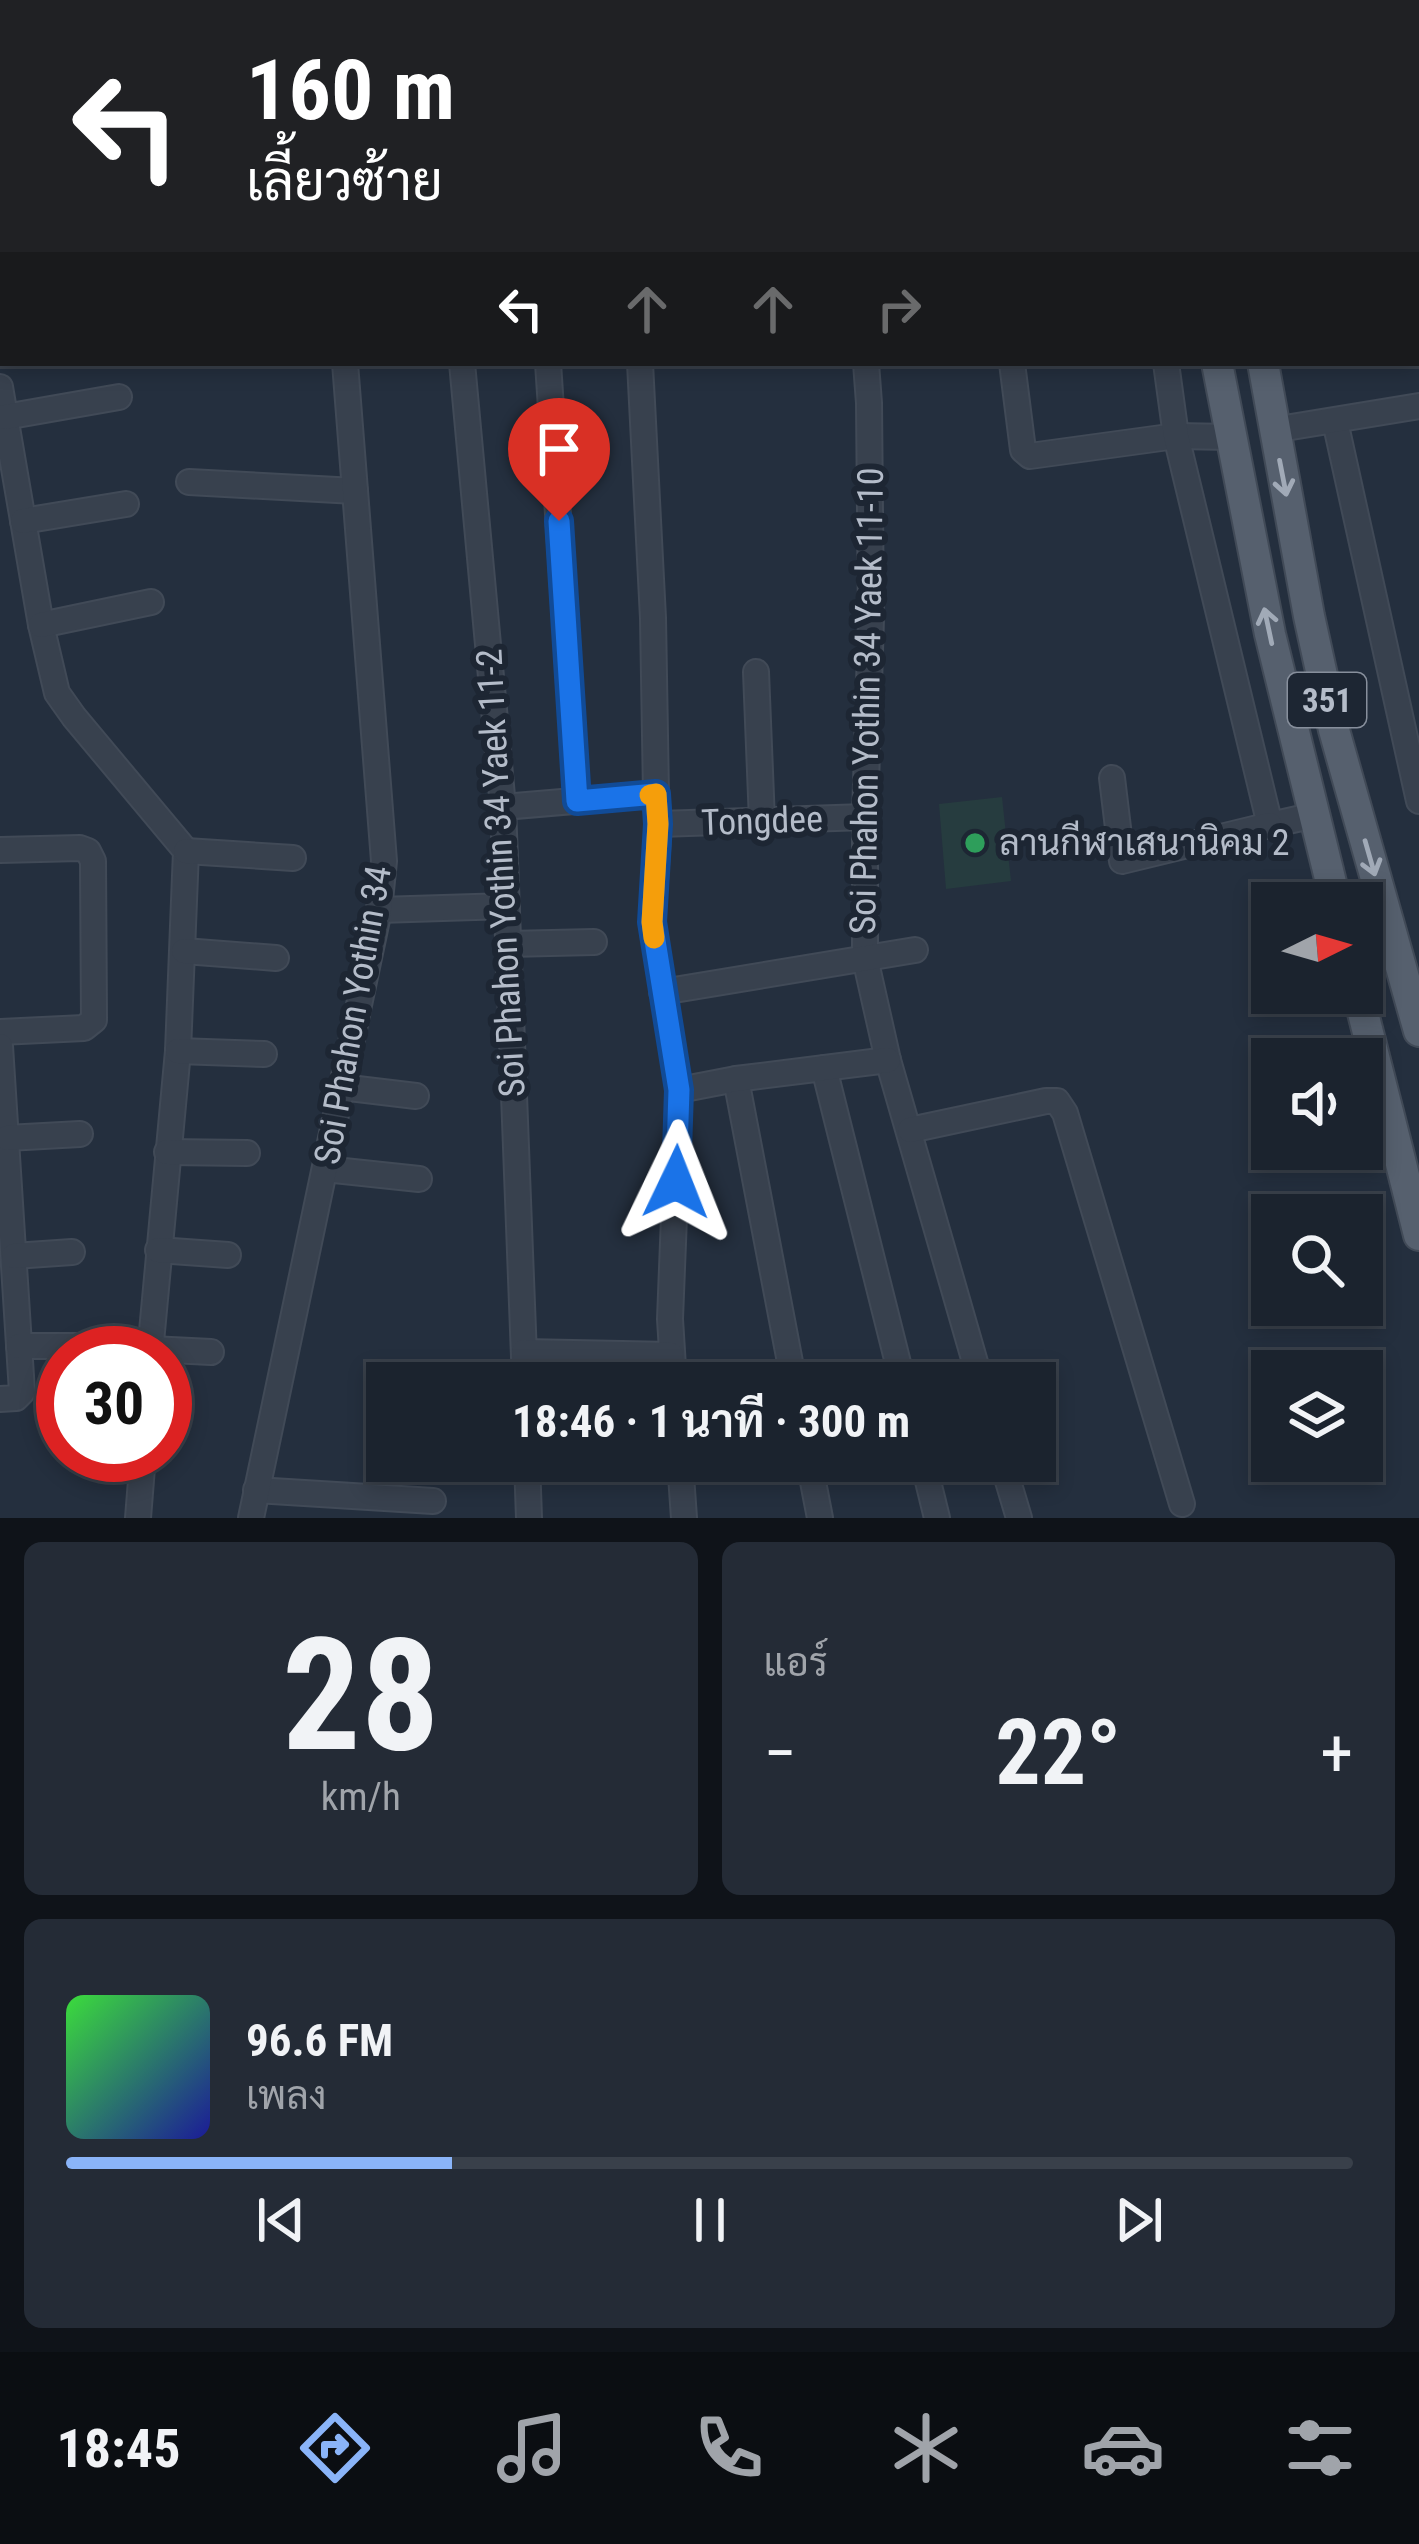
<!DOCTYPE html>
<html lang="th">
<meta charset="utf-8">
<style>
body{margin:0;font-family:"Roboto Condensed",Sarabun,sans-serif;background:#242b36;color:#f1f3f6;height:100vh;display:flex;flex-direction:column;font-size:45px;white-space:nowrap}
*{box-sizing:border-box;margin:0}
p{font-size:39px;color:#a0a4aa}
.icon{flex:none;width:66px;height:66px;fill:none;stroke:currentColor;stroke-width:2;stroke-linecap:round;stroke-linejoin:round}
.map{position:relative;height:1518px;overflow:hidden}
.drawer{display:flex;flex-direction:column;gap:24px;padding:24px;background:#0f1319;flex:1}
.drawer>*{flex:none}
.top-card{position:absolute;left:0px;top:0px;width:1419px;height:366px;box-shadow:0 6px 18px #0003,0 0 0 3px #39404a;background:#202124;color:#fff;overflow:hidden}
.needle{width:78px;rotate:85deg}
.fabs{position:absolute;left:1251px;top:882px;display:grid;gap:24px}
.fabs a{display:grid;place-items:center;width:132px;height:132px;border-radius:0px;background:#1b232e;box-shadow:0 6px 18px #0003,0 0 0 3px #39404a;font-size:60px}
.speed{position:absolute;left:36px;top:1326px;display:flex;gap:24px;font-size:60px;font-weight:700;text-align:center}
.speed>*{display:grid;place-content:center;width:156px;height:156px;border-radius:50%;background:#1b232e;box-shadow:0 6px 18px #0003,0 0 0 3px #39404a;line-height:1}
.speed .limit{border:18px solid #d22;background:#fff;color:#111}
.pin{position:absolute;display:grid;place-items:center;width:102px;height:102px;color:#fff;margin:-123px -51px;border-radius:50% 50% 50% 0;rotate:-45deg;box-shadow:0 0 12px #0007}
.pin .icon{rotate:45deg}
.me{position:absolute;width:132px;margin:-66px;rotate:2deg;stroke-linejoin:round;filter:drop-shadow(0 0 9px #0008)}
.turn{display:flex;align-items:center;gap:42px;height:252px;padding:0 48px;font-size:54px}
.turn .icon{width:156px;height:156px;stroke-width:2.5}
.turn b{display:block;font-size:84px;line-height:102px}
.lanes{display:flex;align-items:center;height:114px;padding:0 48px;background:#0003;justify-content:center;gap:60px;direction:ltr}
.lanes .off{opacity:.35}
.big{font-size:90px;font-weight:700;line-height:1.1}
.drawer .tile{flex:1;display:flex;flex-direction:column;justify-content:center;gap:18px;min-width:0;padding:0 42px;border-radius:18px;background:#242b36}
.drawer .dial{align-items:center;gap:0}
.dial b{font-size:156px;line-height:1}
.song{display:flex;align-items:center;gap:36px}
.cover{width:144px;height:144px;border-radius:18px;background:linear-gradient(135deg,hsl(120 70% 55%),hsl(240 70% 35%))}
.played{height:12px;border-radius:6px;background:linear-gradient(90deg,#8ab4f8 30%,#39404a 30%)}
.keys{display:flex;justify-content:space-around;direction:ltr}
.heat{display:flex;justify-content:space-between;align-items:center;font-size:66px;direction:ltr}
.drawer .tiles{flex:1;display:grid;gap:24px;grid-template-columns:1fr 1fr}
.tile:last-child{grid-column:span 2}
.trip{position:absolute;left:366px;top:1362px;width:690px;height:120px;border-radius:0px;background:#1b232e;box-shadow:0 6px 18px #0003,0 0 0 3px #39404a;font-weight:700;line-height:120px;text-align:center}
.menu{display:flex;height:192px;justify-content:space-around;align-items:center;background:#0b0e12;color:#a0a4aa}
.menu .icon{width:84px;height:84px}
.menu .on{color:#8ab4f8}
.menu b{font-size:54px;color:#f1f3f6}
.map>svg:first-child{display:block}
.green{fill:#263c3f}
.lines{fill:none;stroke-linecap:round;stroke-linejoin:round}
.minor-casing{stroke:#414a57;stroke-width:28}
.major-casing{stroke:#414a57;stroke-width:34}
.minor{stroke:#38414e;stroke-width:24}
.major{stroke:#56606e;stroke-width:30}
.oneway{stroke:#a1aab7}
.route-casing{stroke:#114b97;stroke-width:30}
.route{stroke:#1a73e8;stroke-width:21}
.slow{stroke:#f59e0b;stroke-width:21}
.leisure-dot{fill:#2e9e5b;stroke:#1d2633;stroke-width:4.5}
.labels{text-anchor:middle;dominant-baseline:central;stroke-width:12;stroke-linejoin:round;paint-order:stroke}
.shield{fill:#1d2633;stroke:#878f9c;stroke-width:3}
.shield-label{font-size:33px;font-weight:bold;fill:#b4bcc9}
.street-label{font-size:36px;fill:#b4bcc9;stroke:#1d2633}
.poi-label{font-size:36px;fill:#b4bcc9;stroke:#1d2633;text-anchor:start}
</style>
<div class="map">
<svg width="1419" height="1518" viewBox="0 0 1419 1518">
<rect width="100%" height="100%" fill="#242f3e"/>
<path class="green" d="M 1002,797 L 1011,881 L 946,889 L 939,804 Z"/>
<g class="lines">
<defs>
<g id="minor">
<path d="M 320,0 L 320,3"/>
<path d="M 424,0 L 425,3"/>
<path d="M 517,0 L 517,3"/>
<path d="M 625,0 L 625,3"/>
<path d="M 837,0 L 838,3"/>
<path d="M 968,0 L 969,3"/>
<path d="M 1115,0 L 1115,3"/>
<path d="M 0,89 L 3,89"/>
<path d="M 0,203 L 3,203"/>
<path d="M 0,325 L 3,324"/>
<path d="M 462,363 L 503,807 L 525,1383"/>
<path d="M 548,363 L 577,801"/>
<path d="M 640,363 L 653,618 L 656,794 L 659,824 L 652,922 L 679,1090 L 670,1319 L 674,1383"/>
<path d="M 866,363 L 869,403 L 871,618 L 865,817 L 865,958 L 888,1060 L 981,1383"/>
<path d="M 1012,363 L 1023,450 L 1030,456 L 1176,436 L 1231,437"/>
<path d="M 1166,363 L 1176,436 L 1270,825 L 1315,815"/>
<path d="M 0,387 L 41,625 L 57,693 L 74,717 L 186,851 L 178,1051 L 150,1353"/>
<path d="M 5,417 L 119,397"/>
<path d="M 1335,421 L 1419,801"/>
<path d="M 1273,430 L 1419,406"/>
<path d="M 189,482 L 355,491"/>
<path d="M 23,521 L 126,504"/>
<path d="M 41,625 L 151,602"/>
<path d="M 756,672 L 762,821"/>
<path d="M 1112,778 L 1122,861 L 1270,825"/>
<path d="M 503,807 L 656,794"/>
<path d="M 659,824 L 865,817"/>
<path d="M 0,850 L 80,848 L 88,851 L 93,861 L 94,1020 L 84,1028 L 0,1032"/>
<path d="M 186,851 L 293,858"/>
<path d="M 379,910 L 507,906"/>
<path d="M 508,944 L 594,942"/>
<path d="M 184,951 L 276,958"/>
<path d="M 662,992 L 915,950"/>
<path d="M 0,1046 L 22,1392 L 16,1398 L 0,1399"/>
<path d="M 178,1051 L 264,1054"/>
<path d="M 824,1068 L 903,1383"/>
<path d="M 736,1079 L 794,1383"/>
<path d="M 341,1087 L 416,1096"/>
<path d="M 679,1090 L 736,1079 L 888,1060"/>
<path d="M 910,1130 L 1046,1101 L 1057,1101 L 1065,1113 L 1182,1504"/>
<path d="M 7,1138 L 80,1134"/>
<path d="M 167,1152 L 247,1153"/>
<path d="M 325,1169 L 419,1179"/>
<path d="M 158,1250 L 228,1255"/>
<path d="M 14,1256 L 72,1252"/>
<path d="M 19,1346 L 77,1346"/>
<path d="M 151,1349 L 211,1352"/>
<path d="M 524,1352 L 671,1355"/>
<path d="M 527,1461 L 529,1518"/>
<path d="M 680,1461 L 684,1518"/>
<path d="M 809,1461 L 820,1518"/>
<path d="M 923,1461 L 937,1518"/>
<path d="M 1002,1461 L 1019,1518"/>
<path d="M 256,1490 L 433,1501"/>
<path d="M 138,1518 L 143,1455"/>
<path d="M 251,1518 L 379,910 L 384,861 L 345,363"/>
</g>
<g id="major">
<path d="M 1170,0 L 1170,3"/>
<path d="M 1218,0 L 1218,3"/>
<path d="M 1217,363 L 1270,634 L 1336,903"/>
<path d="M 1263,363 L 1309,616 L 1334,730 L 1419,1031"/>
<path d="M 1358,993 L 1419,1235"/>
</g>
</defs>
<use href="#minor" class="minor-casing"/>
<use href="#major" class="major-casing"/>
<use href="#minor" class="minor"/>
<use href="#major" class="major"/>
</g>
<defs><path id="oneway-shaft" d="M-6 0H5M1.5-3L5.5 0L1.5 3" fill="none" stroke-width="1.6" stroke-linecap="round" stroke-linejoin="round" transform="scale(3)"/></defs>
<g class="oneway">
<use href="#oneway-shaft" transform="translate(1283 478) rotate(79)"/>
<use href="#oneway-shaft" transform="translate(1268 626) rotate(-102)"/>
<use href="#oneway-shaft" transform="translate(1370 858) rotate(74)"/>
</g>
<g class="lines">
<defs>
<path id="route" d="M 559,521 L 577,801 L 656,794 L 658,824 L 652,922 L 679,1090 L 676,1182"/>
</defs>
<use href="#route" class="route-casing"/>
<use href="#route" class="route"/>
<path class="slow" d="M 650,795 L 656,794 L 658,824 L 652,922 L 654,938"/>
</g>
<circle class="leisure-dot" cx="975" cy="843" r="12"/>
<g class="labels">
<rect class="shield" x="1288" y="673" width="78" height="54" rx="9"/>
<g class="shield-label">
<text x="1327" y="700">351</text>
</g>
<g class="street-label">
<text transform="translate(867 701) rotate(-89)">Soi Phahon Yothin 34 Yaek 11-10</text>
<text transform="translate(762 821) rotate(-2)">Tongdee</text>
<text transform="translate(501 873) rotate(-93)">Soi Phahon Yothin 34 Yaek 11-2</text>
<text transform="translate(353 1015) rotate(-80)">Soi Phahon Yothin 34</text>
</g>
<g class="poi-label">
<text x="999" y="843">ลานกีฬาเสนานิคม 2</text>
</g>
</g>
</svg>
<div class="fabs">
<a><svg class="needle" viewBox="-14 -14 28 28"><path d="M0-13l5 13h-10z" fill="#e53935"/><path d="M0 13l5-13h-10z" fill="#a0a4aa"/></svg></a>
<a><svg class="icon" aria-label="sound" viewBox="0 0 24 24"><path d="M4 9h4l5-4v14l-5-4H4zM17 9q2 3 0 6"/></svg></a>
<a><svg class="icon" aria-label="search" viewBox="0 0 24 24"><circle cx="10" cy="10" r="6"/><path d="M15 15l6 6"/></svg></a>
<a><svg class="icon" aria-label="layers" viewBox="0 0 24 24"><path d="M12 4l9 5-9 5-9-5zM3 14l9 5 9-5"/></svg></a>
</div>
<div class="speed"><div class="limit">30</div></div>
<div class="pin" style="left:559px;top:521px;background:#d93025"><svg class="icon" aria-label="arrive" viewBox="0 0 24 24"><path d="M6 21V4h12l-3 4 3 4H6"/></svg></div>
<svg class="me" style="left:676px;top:1182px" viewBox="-20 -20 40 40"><path d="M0-17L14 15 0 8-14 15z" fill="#1a73e8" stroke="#fff" stroke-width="4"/></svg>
<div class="trip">18:46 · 1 นาที · 300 m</div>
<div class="top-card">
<div class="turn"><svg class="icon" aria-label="left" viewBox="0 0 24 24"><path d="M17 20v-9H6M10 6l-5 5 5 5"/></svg><div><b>160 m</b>เลี้ยวซ้าย</div></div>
<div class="lanes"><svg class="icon" aria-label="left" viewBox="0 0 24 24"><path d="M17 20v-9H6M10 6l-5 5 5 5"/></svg><svg class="icon off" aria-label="ahead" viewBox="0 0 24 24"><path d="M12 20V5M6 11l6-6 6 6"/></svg><svg class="icon off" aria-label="ahead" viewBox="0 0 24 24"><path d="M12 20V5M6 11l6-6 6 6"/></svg><svg class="icon off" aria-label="right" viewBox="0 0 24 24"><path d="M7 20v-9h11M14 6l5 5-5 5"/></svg></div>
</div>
</div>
<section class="drawer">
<div class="tiles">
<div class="tile dial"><b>28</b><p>km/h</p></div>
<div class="tile"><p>แอร์</p>
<div class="heat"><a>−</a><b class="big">22°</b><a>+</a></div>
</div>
<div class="tile">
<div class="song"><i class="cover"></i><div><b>96.6 FM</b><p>เพลง</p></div></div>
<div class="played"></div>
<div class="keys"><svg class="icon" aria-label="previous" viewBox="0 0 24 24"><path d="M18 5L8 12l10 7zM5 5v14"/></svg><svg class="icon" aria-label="pause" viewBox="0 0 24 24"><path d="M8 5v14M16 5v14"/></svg><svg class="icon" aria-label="next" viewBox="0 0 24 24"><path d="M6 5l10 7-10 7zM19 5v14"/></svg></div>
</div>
</div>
</section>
<nav class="menu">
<b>18:45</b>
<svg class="icon on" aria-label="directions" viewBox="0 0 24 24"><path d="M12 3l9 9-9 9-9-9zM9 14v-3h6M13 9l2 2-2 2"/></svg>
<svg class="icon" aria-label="music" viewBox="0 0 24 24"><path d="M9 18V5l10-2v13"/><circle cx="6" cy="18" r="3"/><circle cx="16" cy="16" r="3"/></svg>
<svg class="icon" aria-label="phone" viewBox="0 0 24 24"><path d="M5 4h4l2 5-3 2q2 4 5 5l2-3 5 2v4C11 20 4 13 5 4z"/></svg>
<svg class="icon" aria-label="climate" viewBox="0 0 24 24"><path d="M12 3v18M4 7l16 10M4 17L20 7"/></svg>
<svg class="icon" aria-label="car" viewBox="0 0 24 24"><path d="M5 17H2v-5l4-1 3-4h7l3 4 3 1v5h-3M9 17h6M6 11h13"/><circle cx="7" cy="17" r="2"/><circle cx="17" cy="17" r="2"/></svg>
<svg class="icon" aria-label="filters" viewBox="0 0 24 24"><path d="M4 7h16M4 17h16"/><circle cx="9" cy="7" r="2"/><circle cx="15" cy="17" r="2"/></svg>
</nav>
